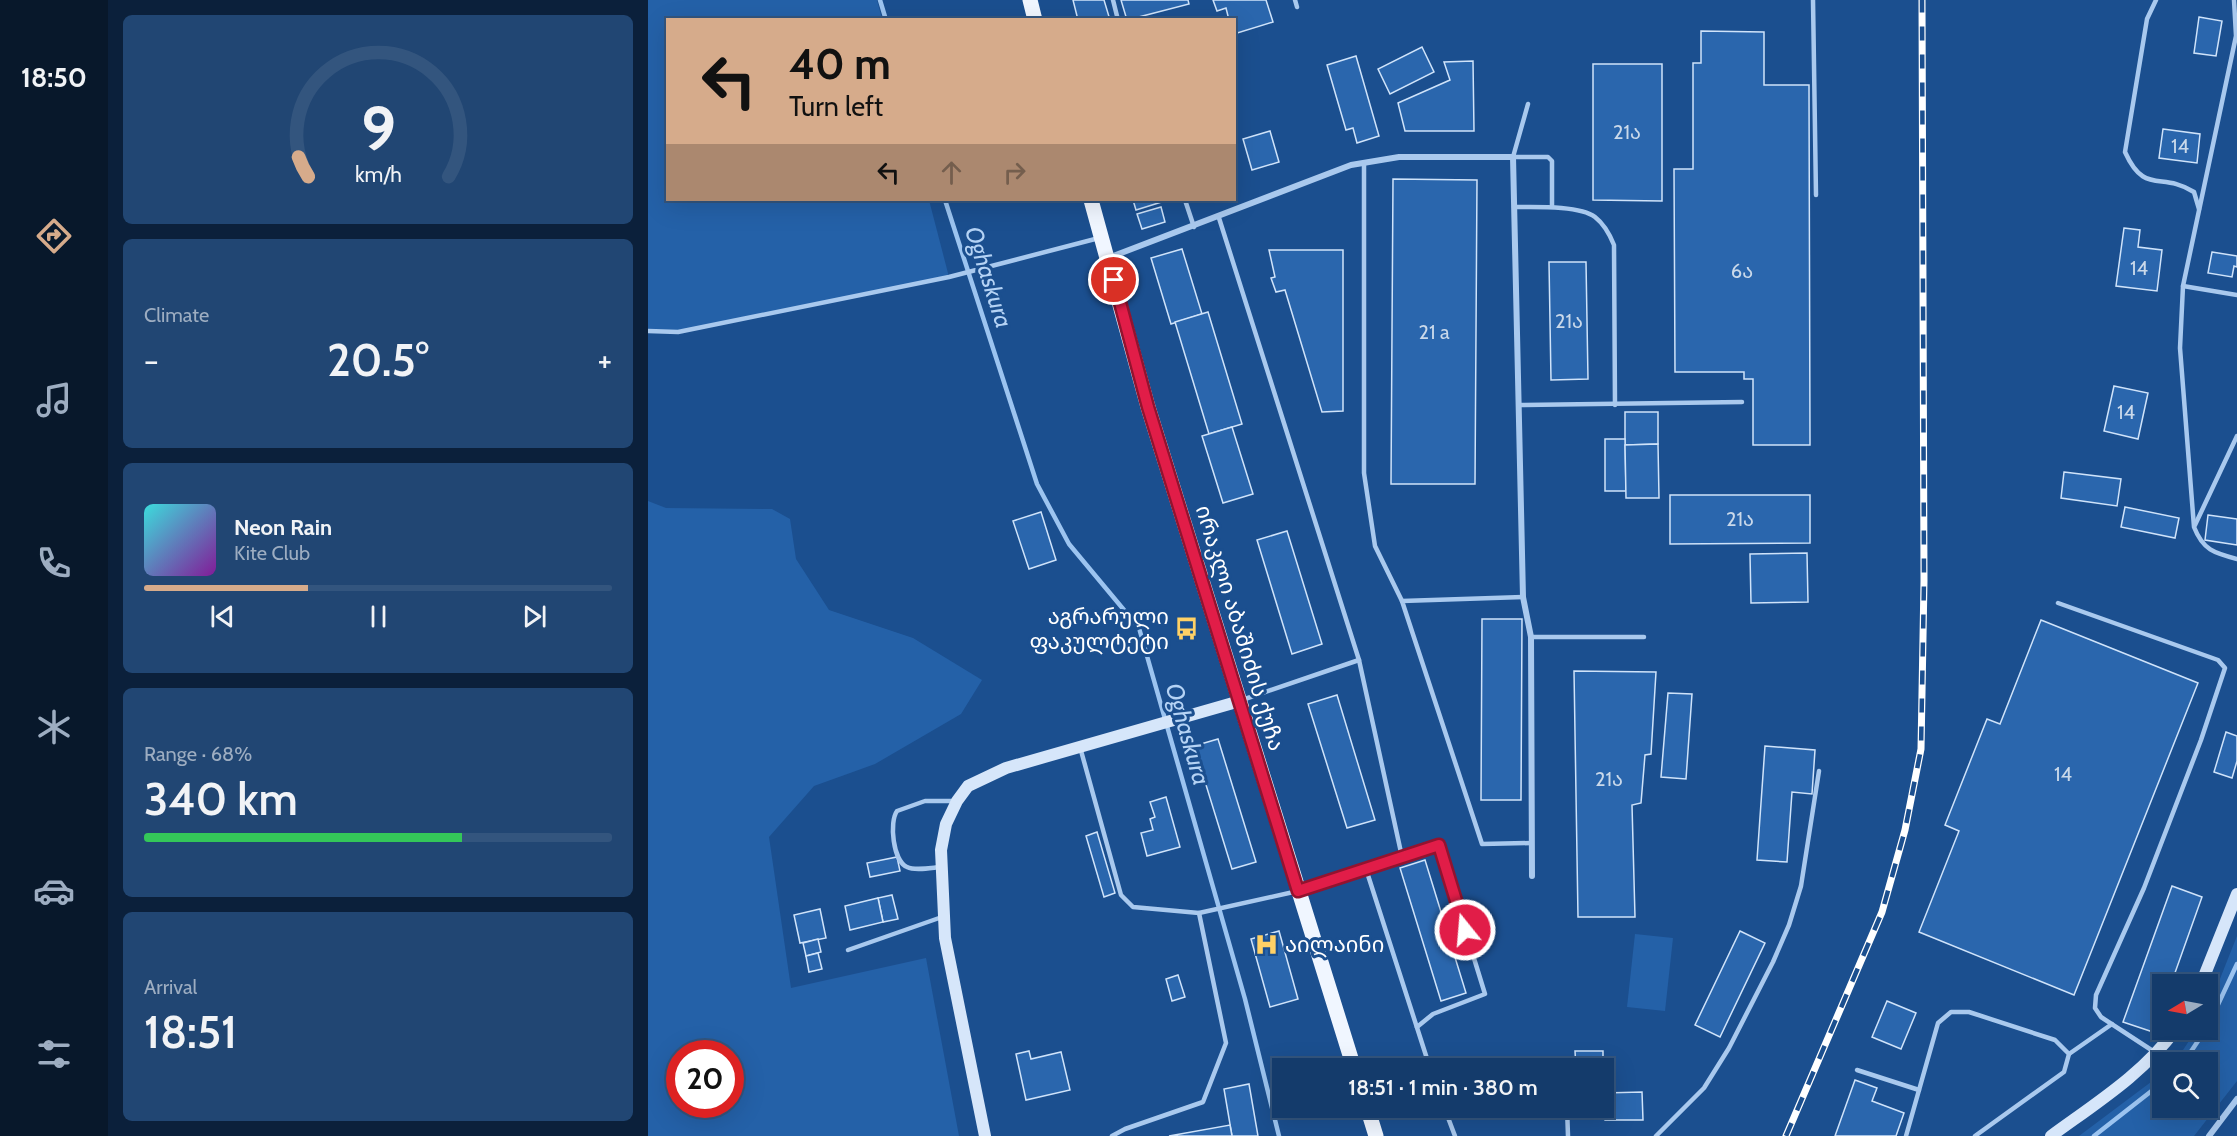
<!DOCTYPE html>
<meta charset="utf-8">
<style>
body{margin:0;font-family:Cabin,"Noto Sans Georgian",sans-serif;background:#214673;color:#f1f3f6;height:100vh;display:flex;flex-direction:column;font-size:22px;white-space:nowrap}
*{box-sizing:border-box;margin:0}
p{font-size:20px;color:#9dadc1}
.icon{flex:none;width:33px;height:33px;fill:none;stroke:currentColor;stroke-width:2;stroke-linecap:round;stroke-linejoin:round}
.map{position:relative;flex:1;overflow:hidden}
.details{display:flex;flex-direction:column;gap:15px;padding:15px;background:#0b203b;width:540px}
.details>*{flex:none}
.hud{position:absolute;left:18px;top:18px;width:570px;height:183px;border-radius:0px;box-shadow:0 6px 24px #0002,0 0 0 2px #33557e;background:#d6ab8b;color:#111;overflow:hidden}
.needle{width:39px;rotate:260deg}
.buttons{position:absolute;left:1504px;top:974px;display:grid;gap:12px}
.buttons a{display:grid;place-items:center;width:66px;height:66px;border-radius:0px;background:#143b6b;box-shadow:0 6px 24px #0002,0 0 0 2px #33557e;font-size:30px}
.speed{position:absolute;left:18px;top:1040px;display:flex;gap:12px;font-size:30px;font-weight:700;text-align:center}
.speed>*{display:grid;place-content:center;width:78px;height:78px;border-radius:50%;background:#143b6b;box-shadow:0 6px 24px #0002,0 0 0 2px #33557e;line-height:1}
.speed .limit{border:9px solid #d22;background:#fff;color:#111}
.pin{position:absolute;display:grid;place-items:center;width:51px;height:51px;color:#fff;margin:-26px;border:3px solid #fff;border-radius:50%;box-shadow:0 2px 6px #0007}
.me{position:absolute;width:66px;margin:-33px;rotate:343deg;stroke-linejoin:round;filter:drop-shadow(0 0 4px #0008)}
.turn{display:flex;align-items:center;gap:21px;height:126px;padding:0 24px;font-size:27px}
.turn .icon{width:78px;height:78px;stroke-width:2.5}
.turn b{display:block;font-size:42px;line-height:51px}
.lanes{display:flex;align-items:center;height:57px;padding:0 24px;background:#0003;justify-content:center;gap:30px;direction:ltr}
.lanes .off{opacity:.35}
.big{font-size:45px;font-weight:600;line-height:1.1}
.details .tile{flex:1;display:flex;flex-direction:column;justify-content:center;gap:9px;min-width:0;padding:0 21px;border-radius:9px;background:#214673}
.details .dial{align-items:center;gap:0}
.dial svg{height:156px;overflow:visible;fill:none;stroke:#33557e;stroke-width:7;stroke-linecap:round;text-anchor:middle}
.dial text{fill:#f1f3f6;stroke:none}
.song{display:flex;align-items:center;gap:18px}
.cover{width:72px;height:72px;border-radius:9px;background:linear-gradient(135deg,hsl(180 70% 55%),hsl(290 70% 35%))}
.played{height:6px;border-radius:3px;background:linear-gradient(90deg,#d6ab8b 35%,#33557e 35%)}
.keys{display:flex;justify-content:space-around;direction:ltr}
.heat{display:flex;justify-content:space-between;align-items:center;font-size:33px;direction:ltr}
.charge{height:9px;border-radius:4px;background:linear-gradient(90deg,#34c759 68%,#33557e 0)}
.trip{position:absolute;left:624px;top:1058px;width:342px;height:60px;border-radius:0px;background:#143b6b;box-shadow:0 6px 24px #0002,0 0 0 2px #33557e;font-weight:600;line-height:60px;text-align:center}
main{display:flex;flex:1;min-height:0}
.tab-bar{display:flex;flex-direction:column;width:108px;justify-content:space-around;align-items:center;background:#08182b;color:#9dadc1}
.tab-bar .icon{width:42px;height:42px}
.tab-bar .active{color:#d6ab8b}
.tab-bar b{font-size:27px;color:#f1f3f6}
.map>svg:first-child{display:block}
.green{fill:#2461a8;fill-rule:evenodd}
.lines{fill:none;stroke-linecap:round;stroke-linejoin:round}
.stream{stroke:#9cc4f0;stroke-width:4.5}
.building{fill:#2a66ad;stroke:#cfe3fa;stroke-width:1.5}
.lane{stroke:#a9c9ee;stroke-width:4.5}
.street{stroke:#a9c9ee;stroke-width:6}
.secondary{stroke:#d6e6fa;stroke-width:12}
.primary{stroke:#f0f6ff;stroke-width:15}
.rail-casing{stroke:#fff;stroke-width:7}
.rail{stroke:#1b4f8f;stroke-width:4.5;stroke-dasharray:14;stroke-linecap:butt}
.route-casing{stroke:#92132f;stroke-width:15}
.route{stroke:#e11d48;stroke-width:10}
.labels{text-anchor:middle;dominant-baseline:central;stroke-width:6;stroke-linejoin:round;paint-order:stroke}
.number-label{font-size:20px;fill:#cad9ea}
.poi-label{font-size:22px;fill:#fff;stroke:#1b4f8f;text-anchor:end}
.street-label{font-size:22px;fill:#fff;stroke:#1b4f8f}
.water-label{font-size:24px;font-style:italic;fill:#b5d3f5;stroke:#1b4f8f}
</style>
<main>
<nav class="tab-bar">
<b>18:50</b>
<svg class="icon active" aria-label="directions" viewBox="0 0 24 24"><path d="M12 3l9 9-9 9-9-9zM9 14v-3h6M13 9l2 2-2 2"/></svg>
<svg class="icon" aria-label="music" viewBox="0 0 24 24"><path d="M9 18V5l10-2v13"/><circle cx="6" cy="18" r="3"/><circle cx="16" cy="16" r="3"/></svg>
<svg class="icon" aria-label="phone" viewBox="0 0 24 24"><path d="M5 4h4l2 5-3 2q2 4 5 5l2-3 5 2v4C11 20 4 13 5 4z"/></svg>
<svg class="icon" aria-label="climate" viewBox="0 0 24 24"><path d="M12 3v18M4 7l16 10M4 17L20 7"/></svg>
<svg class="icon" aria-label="car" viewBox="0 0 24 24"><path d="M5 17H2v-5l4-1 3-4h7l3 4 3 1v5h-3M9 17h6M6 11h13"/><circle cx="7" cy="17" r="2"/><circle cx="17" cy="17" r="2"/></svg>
<svg class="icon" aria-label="filters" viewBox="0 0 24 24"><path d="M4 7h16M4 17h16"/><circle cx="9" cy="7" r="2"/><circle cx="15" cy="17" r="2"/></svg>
</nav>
<section class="details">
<div class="tile dial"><svg viewBox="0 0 100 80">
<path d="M14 69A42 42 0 1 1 86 69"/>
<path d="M14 69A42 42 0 0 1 9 59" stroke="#d6ab8b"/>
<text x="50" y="56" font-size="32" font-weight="700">9</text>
<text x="50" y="72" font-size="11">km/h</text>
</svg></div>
<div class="tile"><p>Climate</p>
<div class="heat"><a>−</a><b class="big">20.5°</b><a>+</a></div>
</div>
<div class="tile">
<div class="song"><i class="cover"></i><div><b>Neon Rain</b><p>Kite Club</p></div></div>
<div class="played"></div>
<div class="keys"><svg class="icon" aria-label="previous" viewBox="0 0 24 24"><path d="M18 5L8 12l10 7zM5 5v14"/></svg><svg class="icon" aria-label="pause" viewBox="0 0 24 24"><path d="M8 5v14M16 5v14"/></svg><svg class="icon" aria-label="next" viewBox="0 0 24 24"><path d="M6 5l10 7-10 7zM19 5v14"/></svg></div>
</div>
<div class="tile"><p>Range · 68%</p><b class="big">340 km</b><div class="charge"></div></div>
<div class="tile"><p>Arrival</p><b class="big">18:51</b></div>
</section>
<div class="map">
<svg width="1589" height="1136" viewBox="0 0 1589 1136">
<rect width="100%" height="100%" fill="#1b4f8f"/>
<g class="green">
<path d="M 0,0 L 229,0 L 234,19 L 20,20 L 20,200 L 281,200 L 301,277 L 30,332 L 0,331 Z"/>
<path d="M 0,501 L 18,508 L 124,509 L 142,519 L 148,559 L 181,610 L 265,638 L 334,680 L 313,714 L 227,764 L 166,786 L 121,837 L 143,988 L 278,958 L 311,1136 L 0,1136 ZM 32,1053 L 82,1053 L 82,1104 L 32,1104 Z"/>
<path d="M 987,934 L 1025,938 L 1017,1011 L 979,1007 Z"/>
<path d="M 1589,936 L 1589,1081 L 1546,1136 L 1431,1136 L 1515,1073 L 1515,1107 L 1560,1107 L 1560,1062 L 1527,1062 L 1549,1029 L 1560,1029 L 1560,1009 Z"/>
</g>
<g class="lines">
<g class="stream">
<path d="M 232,0 L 238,20"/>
<path d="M 297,200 L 389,484 L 421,544 L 491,628 L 597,999 L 631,1136"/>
<path d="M 1560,1026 L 1589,964"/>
<path d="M 1536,1062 L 1558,1029"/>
<path d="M 1446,1136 L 1515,1082"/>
</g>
</g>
<g class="building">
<path d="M 425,0 L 456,0 L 462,20 L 430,20 Z"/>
<path d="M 473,0 L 540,0 L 541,4 L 479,20 Z"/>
<path d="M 565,0 L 618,0 L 625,22 L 586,34 L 586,20 L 581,20 L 578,8 L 569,11 Z"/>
<path d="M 1551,17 L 1574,21 L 1568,56 L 1546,53 Z"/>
<path d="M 1053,31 L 1116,32 L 1116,85 L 1161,85 L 1162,445 L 1105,445 L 1105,379 L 1096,379 L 1096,372 L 1027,372 L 1026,169 L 1045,169 L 1045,63 L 1053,63 Z"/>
<path d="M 774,47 L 786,72 L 742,94 L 730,69 Z"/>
<path d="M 708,56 L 731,136 L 709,143 L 705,128 L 698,130 L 679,65 Z"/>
<path d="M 825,61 L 826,131 L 757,131 L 750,103 L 802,80 L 796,62 Z"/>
<path d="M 945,64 L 1014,64 L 1014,201 L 945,200 Z"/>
<path d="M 1515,129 L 1552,134 L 1549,163 L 1511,158 Z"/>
<path d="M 622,131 L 631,162 L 604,170 L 595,139 Z"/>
<path d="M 745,179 L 829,180 L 827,484 L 743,484 Z"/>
<path d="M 485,200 L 520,200 L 488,210 Z"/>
<path d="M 513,207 L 517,222 L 494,229 L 489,214 Z"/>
<path d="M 1476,228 L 1492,230 L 1490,247 L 1514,250 L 1509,291 L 1468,286 Z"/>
<path d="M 534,249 L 554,314 L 523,324 L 503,258 Z"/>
<path d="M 621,250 L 695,250 L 695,411 L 674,412 L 637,290 L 628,292 L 623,278 L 627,277 Z"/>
<path d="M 1564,252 L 1589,256 L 1589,267 L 1586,266 L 1584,277 L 1560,273 Z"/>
<path d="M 901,262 L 938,262 L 940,379 L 903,380 Z"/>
<path d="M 560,312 L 594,424 L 561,434 L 527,322 Z"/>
<path d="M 1466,386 L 1500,393 L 1490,439 L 1456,431 Z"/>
<path d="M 977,412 L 1010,412 L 1010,444 L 977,445 Z"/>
<path d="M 584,427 L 605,494 L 575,503 L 554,436 Z"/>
<path d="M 957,439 L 977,439 L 978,491 L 957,491 Z"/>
<path d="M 1010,444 L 1011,498 L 978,498 L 977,445 Z"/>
<path d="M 1416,472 L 1473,479 L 1469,506 L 1413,498 Z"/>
<path d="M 1022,495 L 1162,495 L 1162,543 L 1022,544 Z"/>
<path d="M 1477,507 L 1531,518 L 1527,538 L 1473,527 Z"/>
<path d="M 393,512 L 408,560 L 381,569 L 365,521 Z"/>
<path d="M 1560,515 L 1589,519 L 1589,545 L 1557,540 Z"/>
<path d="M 639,531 L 674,644 L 644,654 L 609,540 Z"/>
<path d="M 1159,553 L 1160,602 L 1103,603 L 1102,554 Z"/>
<path d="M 834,619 L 874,619 L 873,800 L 833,800 Z"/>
<path d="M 1393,620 L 1550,683 L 1426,995 L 1271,932 L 1311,831 L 1297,825 L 1339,719 L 1352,724 Z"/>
<path d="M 926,671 L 1008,672 L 1003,754 L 997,755 L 993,803 L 984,805 L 987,917 L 930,917 Z"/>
<path d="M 1020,693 L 1044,694 L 1038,779 L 1013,777 Z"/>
<path d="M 689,695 L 727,820 L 699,828 L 660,704 Z"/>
<path d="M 1578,732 L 1589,736 L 1589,761 L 1584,778 L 1566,772 Z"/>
<path d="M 570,739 L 608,862 L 584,869 L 546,746 Z"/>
<path d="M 1117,746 L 1167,750 L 1164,794 L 1144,792 L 1139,862 L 1109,860 Z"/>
<path d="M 518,797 L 532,847 L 499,856 L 493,833 L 505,830 L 502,819 L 507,817 L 502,802 Z"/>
<path d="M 449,832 L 467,893 L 456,897 L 438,836 Z"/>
<path d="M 249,857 L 252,871 L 222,877 L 219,863 Z"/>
<path d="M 777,860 L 818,993 L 793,1001 L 752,868 Z"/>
<path d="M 1524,886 L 1554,897 L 1523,984 L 1515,984 L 1515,1005 L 1505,1032 L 1475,1022 Z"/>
<path d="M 244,895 L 250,919 L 235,922 L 230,898 Z"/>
<path d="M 230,898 L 235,922 L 202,930 L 197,906 Z"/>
<path d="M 172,909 L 178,938 L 152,943 L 146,915 Z"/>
<path d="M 631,931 L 650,999 L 622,1007 L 603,939 Z"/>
<path d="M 1092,931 L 1117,943 L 1072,1037 L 1047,1025 Z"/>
<path d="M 170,939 L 173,952 L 158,956 L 155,943 Z"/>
<path d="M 170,953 L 174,969 L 161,972 L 158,956 Z"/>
<path d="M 530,975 L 537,997 L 524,1001 L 518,979 Z"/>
<path d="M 1239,1001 L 1268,1013 L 1253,1049 L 1224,1037 Z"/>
<path d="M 381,1051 L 383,1059 L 413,1052 L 422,1090 L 378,1100 L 368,1054 Z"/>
<path d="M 927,1051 L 955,1051 L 955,1068 L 928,1068 Z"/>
<path d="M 956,1072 L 956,1093 L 994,1092 L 995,1120 L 957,1120 L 956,1117 L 929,1117 L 928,1107 L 956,1107 Z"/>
<path d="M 1207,1080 L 1229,1088 L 1224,1101 L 1256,1113 L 1248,1136 L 1187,1136 Z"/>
<path d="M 601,1084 L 610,1136 L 584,1136 L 576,1089 Z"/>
<path d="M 582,1125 L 584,1136 L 521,1136 Z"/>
</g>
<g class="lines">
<g class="lane">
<path d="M 465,0 L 470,20"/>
<path d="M 647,0 L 649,7"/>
<path d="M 1165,0 L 1168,195"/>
<path d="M 1508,0 L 1499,19 L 1477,152 C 1497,196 1513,171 1546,192 L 1551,209"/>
<path d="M 1586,0 L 1588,36 L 1535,286 L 1532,348 L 1546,527 C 1555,550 1566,553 1589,559"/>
<path d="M 880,104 L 865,157 L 900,157 L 904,161 L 904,206"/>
<path d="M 716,163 L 716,473 L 727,546 L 754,601"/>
<path d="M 537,200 L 546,227"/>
<path d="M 866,207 C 885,207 932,205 947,217 C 956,224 962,235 966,245 L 967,405"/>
<path d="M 1535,286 L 1589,295"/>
<path d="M 0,331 L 30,332 L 301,277 L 451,238"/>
<path d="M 871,405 L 1094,402"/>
<path d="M 1547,525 L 1589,436"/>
<path d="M 875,597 L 754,601 L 834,844 L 883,843"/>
<path d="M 1410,603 L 1570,660 L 1577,668 L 1553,740 L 1496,888 L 1448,995 L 1447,1008 L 1453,1017 L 1508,1053"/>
<path d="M 883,637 L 996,637"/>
<path d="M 594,700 L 711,660"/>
<path d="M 432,747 L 473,895 L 485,907 L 551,913 L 650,891 L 754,857 L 711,660 L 571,218"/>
<path d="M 754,857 L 791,845 L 837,994 L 785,1014 L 769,1027"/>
<path d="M 292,867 C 282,868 267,871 259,867 C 245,861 241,822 249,811 L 277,801 L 306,801"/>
<path d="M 718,869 L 782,1068"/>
<path d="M 200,950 L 294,917"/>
<path d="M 1421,1054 L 1464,1024"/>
<path d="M 1209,1070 L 1271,1090"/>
<path d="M 796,1107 L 807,1136"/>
<path d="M 919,1107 L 920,1136"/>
<path d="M 464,1136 L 477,1129 L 555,1102 L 578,1043 L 551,913"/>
<path d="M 1008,1136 L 1056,1088 L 1081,1048 L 1125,962 L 1141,925 L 1153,886 L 1171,771"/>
<path d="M 1258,1136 L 1290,1023 L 1303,1012 L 1321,1012 L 1407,1040 L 1421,1054 L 1416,1072 L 1327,1136"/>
</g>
<g class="street">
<path d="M 460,258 L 703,165 L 751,157 L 865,157 L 875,597 L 883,637 L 884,876"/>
<path d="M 1561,1136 L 1589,1099"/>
</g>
<g class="secondary">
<path d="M 1553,984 L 1589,894"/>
<path d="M 337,1136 L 297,938 L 293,850 L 298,824 L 309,801 L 320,786 L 358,768 L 592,701"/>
<path d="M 1403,1136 C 1448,1103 1495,1074 1528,1029"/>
</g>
<g class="primary">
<path d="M 382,0 L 387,20"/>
<path d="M 443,200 L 500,407 L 706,1068"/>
<path d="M 719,1107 L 728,1136"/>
</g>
<defs>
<path id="rail" d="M 1138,1136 L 1234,912 L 1257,830 L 1273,749 L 1276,581 L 1274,0"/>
</defs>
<use href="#rail" class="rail-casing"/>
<use href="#rail" class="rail"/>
</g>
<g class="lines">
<defs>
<path id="route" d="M 466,280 L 500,407 L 650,891 L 791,845 L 817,930"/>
</defs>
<use href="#route" class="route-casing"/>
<use href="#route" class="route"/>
</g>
<defs>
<symbol id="bus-bare" viewBox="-9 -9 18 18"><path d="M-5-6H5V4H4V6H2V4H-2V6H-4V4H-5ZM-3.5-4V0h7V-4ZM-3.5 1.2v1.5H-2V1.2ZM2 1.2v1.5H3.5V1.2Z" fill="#ffd166" stroke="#1b4f8f" stroke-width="2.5" paint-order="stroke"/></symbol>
<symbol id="hospital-bare" viewBox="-9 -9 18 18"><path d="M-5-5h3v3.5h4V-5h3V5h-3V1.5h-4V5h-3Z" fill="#ffd166" stroke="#1b4f8f" stroke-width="2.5" paint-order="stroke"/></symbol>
</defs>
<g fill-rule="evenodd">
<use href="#bus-bare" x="522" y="612" width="33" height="33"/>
<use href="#hospital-bare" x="602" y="928" width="33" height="33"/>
</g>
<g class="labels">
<g class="number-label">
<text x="979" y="132">21ა</text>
<text x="1532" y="146">14</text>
<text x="1491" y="268">14</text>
<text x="1094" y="271">6ა</text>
<text x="921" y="321">21ა</text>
<text x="786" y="332">21 a</text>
<text x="1478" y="412">14</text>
<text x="1092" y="519">21ა</text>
<text x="1415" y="774">14</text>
<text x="961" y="779">21ა</text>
</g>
<g class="poi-label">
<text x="521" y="616">აგრარული<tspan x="521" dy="25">ფაკულტეტი</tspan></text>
<text x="637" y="944" text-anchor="start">აილაინი</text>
</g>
<g class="street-label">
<text transform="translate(592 628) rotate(73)">ირაკლი აბაშიძის ქუჩა</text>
</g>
<g class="water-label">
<text transform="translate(341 277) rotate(72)">Oghaskura</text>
<text transform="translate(540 734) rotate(74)">Oghaskura</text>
</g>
</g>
</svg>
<div class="buttons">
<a><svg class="needle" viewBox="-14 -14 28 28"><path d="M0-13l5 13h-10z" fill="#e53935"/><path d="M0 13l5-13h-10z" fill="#9dadc1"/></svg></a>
<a><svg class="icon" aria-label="search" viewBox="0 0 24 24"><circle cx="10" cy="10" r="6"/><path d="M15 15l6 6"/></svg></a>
</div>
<div class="speed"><div class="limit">20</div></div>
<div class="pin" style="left:466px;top:280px;background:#d93025"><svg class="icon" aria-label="arrive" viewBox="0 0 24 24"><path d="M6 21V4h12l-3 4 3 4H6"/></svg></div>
<svg class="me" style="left:817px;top:930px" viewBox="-20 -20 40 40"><circle r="17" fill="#e11d48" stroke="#fff" stroke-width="3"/><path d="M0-11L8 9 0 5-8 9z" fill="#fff"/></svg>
<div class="trip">18:51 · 1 min · 380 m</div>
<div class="hud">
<div class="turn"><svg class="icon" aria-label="left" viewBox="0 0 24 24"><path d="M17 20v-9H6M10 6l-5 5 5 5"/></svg><div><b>40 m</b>Turn left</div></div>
<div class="lanes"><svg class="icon" aria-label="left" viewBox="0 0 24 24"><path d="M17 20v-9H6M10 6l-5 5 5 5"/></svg><svg class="icon off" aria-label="ahead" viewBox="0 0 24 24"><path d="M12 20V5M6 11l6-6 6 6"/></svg><svg class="icon off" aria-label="right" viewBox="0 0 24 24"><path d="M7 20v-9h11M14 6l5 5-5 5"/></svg></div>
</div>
</div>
</main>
